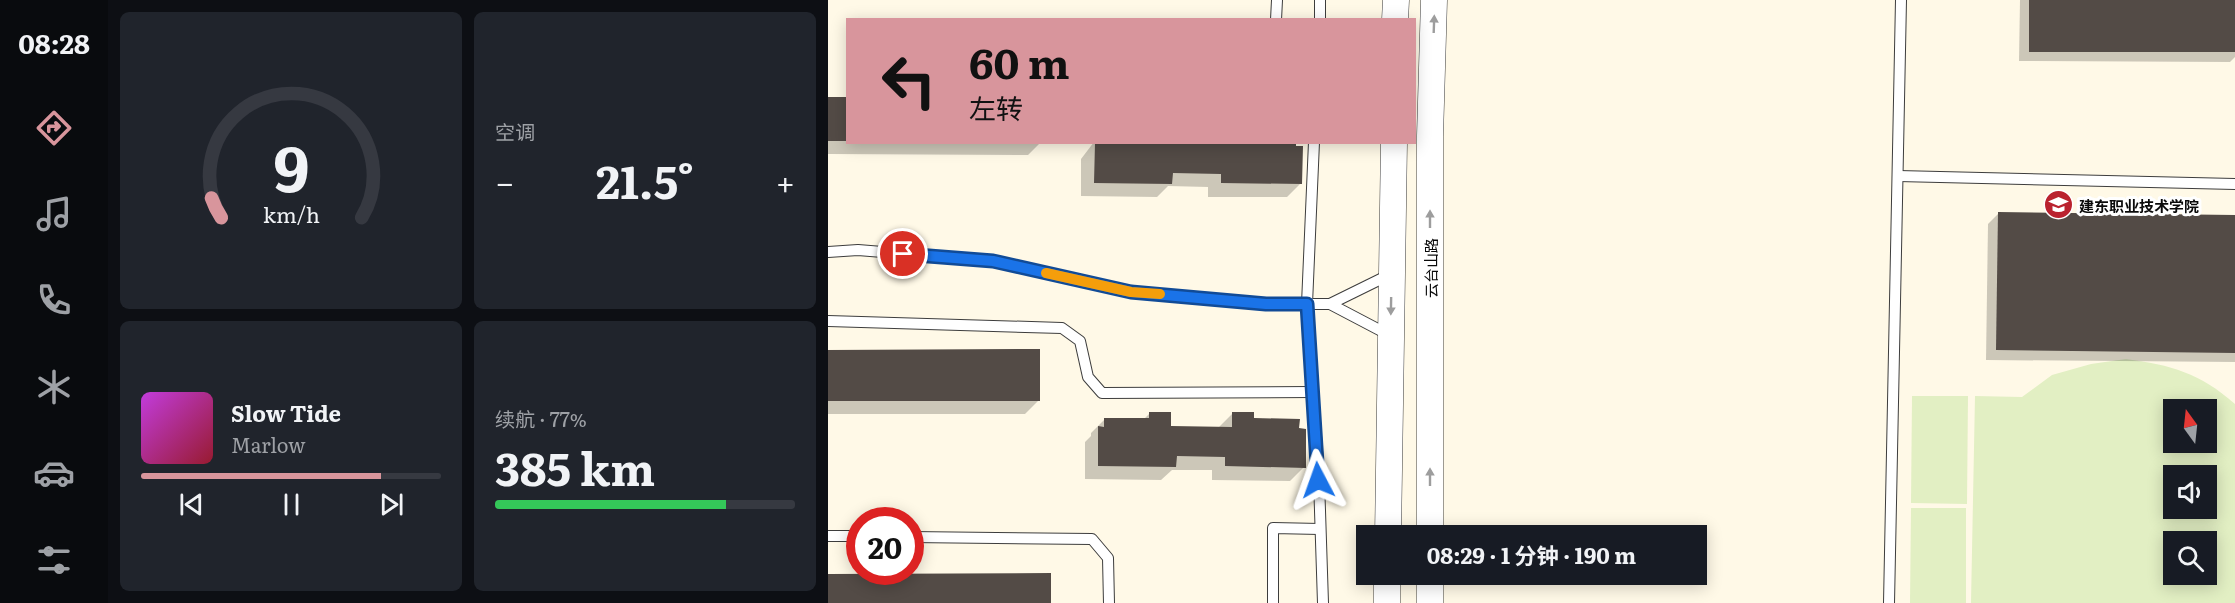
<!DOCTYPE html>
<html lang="zh">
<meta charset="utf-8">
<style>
body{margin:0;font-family:Literata,"Noto Sans SC",serif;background:#20242c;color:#f1f3f6;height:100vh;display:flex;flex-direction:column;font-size:22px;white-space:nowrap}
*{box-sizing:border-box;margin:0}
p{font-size:20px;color:#9ea1a6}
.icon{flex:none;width:33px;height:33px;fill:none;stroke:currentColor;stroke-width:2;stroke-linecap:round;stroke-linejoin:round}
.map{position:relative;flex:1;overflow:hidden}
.sheet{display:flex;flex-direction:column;gap:12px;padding:12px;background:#0d0f14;width:720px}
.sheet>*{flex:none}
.hud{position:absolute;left:18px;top:18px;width:570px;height:126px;border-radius:0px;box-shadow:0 3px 15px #0003;background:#d8959c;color:#111;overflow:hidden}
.needle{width:39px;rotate:345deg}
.fabs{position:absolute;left:1335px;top:399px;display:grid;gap:12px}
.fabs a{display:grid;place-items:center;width:54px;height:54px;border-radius:0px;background:#171b24;box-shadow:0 3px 15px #0003;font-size:30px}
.speed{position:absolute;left:18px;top:507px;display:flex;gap:12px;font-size:30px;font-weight:700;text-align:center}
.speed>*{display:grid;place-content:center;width:78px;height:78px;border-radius:50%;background:#171b24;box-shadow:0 3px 15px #0003;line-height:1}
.speed .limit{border:9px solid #d22;background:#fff;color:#111}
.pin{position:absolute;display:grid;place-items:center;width:51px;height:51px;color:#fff;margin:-26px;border:3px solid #fff;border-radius:50%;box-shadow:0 2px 6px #0007}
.me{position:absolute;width:66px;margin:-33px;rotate:356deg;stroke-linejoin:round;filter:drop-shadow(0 0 4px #0008)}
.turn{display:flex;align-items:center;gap:21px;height:126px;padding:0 24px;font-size:27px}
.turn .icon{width:78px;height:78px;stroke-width:2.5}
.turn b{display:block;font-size:42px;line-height:51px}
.big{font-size:45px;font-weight:700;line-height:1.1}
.sheet .card{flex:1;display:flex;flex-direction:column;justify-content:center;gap:9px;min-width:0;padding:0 21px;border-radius:9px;background:#20242c}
.sheet .dial{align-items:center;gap:0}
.dial svg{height:156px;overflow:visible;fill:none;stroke:#363941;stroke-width:7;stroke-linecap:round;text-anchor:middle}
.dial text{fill:#f1f3f6;stroke:none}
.song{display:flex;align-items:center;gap:18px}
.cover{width:72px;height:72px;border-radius:9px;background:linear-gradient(135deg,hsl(290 70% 55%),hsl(350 70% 35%))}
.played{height:6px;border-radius:3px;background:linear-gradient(90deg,#d8959c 80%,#363941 80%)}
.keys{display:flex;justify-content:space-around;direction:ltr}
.heat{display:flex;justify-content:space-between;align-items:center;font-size:33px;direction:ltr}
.charge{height:9px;border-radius:4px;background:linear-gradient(90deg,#34c759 77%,#363941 0)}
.sheet .tiles{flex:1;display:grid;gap:12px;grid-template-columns:repeat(2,1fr)}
.trip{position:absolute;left:528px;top:525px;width:351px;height:60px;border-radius:0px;background:#171b24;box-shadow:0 3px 15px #0003;font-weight:700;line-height:60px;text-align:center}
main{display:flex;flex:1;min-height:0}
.menu{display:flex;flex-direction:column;width:108px;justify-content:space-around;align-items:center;background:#090b0e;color:#9ea1a6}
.menu .icon{width:42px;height:42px}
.menu .active{color:#d8959c}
.menu b{font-size:27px;color:#f1f3f6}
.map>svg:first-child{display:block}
.pitch{fill:#e2efc3;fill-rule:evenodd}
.shadow{fill:#0003}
.building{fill:#534b46}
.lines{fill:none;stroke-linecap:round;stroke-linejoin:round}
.service-casing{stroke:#3d3d3d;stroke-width:12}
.tertiary-casing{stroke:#3d3d3d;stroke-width:27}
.service{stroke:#fff;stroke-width:10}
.tertiary{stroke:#fff;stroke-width:26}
.oneway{fill:#9d9d9d}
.route-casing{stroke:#114b97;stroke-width:15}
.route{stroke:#1a73e8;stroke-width:10}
.slow{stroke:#f59e0b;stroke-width:10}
.labels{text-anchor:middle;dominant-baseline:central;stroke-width:6;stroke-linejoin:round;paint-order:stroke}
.poi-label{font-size:15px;font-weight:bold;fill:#0a0a0a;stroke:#fff;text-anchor:start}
.street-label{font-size:15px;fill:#0a0a0a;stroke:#fff}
</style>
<main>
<nav class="menu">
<b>08:28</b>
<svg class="icon active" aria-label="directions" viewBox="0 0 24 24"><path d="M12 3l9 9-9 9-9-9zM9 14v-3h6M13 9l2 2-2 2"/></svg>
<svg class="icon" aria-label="music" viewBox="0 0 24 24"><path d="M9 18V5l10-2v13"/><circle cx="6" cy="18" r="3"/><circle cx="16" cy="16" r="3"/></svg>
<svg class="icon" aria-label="phone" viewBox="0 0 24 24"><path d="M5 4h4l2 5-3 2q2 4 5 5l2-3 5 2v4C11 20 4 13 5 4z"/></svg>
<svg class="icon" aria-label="climate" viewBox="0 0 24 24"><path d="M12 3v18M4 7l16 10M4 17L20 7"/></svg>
<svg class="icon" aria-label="car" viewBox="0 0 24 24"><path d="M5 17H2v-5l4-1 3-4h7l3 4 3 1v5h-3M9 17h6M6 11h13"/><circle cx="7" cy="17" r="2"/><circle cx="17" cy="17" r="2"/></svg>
<svg class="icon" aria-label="filters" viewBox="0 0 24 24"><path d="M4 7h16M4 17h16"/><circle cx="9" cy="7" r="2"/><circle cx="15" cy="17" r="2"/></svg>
</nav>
<section class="sheet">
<div class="tiles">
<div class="card dial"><svg viewBox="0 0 100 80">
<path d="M14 69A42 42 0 1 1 86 69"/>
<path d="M14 69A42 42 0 0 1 9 59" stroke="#d8959c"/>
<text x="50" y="56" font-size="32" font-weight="700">9</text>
<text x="50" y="72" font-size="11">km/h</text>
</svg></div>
<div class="card"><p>空调</p>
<div class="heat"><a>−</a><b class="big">21.5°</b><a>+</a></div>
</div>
<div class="card">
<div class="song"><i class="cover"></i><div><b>Slow Tide</b><p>Marlow</p></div></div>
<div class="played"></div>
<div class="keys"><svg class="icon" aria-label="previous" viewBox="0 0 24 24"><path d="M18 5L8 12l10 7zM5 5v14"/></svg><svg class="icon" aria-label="pause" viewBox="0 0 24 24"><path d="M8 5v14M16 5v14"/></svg><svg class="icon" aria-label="next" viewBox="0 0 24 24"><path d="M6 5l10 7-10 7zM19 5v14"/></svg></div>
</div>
<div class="card"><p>续航 · 77%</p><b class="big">385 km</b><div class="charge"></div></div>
</div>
</section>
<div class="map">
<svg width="1407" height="603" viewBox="0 0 1407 603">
<rect width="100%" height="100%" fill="#fff9e7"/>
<g class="pitch">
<path d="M 1298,359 C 1343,365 1372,373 1407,404 L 1407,603 L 1143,603 L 1147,396 L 1194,397 L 1224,375 L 1263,364 ZM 1346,410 L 1378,410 L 1378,442 L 1346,442 ZM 1346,476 L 1378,476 L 1378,508 L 1346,508 ZM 1346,542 L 1378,542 L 1378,574 L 1346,574 Z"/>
<path d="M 1084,396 L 1140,396 L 1139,504 L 1083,503 Z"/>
<path d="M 1083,508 L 1138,508 L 1138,603 L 1082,603 Z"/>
</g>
<g class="shadow">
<path d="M 1192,0 L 1407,0 L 1407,57 L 1402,62 L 1191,61 Z"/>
<path d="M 0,98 L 20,98 L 20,142 L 213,142 L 200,155 L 0,154 Z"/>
<path d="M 266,142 L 338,142 L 472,184 L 459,197 L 380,197 L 380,187 L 340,186 L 329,197 L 253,196 L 253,159 Z"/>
<path d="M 1171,213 L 1407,216 L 1407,362 L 1158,360 L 1160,224 Z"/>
<path d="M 0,351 L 211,400 L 197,414 L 0,414 Z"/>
<path d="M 322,413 L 342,427 L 391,427 L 405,413 L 470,430 L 476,467 L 462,481 L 384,480 L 384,470 L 344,470 L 333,480 L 257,479 L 257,442 L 263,436 L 263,433 L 277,419 L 315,420 Z"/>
</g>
<g class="building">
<rect x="1201" y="0" width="206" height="52"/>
<rect x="0" y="97" width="20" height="44"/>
<path d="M 272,142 L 468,142 L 468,146 L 475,146 L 474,184 L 393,183 L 393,174 L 345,173 L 344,184 L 266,183 L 267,143 Z"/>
<path d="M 1170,212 L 1407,215 L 1407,353 L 1168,350 Z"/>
<path d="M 212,349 L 212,401 L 0,401 L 0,350 Z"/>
<path d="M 321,412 L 343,412 L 343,426 L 404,427 L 404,412 L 426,412 L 426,418 L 472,419 L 471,428 L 478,429 L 478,468 L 397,466 L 397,457 L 349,456 L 348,467 L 270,466 L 270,426 L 276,427 L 276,418 L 321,418 Z"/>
<path d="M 223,573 L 223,603 L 0,603 L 0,574 Z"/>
</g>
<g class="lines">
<defs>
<g id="service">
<path d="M 448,20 L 449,0"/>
<path d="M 492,20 L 492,0"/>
<path d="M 486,142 L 479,304 L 491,480 L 495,603"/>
<path d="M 1070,176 L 1407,184"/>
<path d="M 0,252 L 30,250 L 165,261 L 303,292 L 438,304 L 502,304"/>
<path d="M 0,321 L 234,328 L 252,341 L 260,377 L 274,393 L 485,392"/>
<path d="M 563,336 L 502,304 L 563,274"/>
<path d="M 0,536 L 32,536"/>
<path d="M 82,537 L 264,539 L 280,558 L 281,603"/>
<path d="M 445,603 L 445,528 L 492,529"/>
<path d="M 1061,603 L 1073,0"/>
</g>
<g id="tertiary">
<path d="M 567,20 L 568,0"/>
<path d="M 560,536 L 566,142"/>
<path d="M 602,536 L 602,136 L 606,0"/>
<path d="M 559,603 L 559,574"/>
<path d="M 602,603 L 602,574"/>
</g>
</defs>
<use href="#service" class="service-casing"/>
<use href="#tertiary" class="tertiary-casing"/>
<use href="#service" class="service"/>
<use href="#tertiary" class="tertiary"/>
</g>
<defs><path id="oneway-solid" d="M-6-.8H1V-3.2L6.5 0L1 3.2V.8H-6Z" transform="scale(1.5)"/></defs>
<g class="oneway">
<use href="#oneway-solid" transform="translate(606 24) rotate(-88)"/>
<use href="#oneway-solid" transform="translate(602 219) rotate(-90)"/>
<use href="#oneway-solid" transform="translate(563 306) rotate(91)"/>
<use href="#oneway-solid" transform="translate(602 477) rotate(-90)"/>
</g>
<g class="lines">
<defs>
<path id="route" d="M 75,254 L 165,261 L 303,292 L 438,304 L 479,304 L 490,480"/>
</defs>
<use href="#route" class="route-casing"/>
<use href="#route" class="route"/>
<path class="slow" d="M 218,273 L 303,292 L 332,294"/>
</g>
<defs>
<symbol id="school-disc" viewBox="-11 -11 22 22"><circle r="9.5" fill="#ba222f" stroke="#fff"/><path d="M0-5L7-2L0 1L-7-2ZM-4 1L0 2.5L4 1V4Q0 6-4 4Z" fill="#fff"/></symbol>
</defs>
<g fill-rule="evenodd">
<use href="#school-disc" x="1214" y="188" width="33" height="33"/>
</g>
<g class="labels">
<g class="poi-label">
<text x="1251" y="205">建东职业技术学院</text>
</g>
<g class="street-label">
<text transform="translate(602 268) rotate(-90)">云台山路</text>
</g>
</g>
</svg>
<div class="fabs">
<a><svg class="needle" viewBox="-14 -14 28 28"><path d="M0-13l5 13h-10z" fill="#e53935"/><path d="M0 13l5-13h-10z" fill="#9ea1a6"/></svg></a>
<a><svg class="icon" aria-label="sound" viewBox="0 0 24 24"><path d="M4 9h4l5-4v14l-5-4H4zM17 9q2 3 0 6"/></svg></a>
<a><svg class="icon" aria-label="search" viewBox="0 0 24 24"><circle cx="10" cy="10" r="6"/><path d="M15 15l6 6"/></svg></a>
</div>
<div class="speed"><div class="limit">20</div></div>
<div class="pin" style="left:75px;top:254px;background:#d93025"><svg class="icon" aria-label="arrive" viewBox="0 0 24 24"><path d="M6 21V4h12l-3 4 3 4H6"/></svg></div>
<svg class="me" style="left:490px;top:480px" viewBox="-20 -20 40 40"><path d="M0-17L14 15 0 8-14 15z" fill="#1a73e8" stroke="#fff" stroke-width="4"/></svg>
<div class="trip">08:29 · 1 分钟 · 190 m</div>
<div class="hud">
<div class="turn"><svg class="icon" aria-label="left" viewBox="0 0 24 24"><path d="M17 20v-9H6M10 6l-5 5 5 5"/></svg><div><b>60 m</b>左转</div></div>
</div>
</div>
</main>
